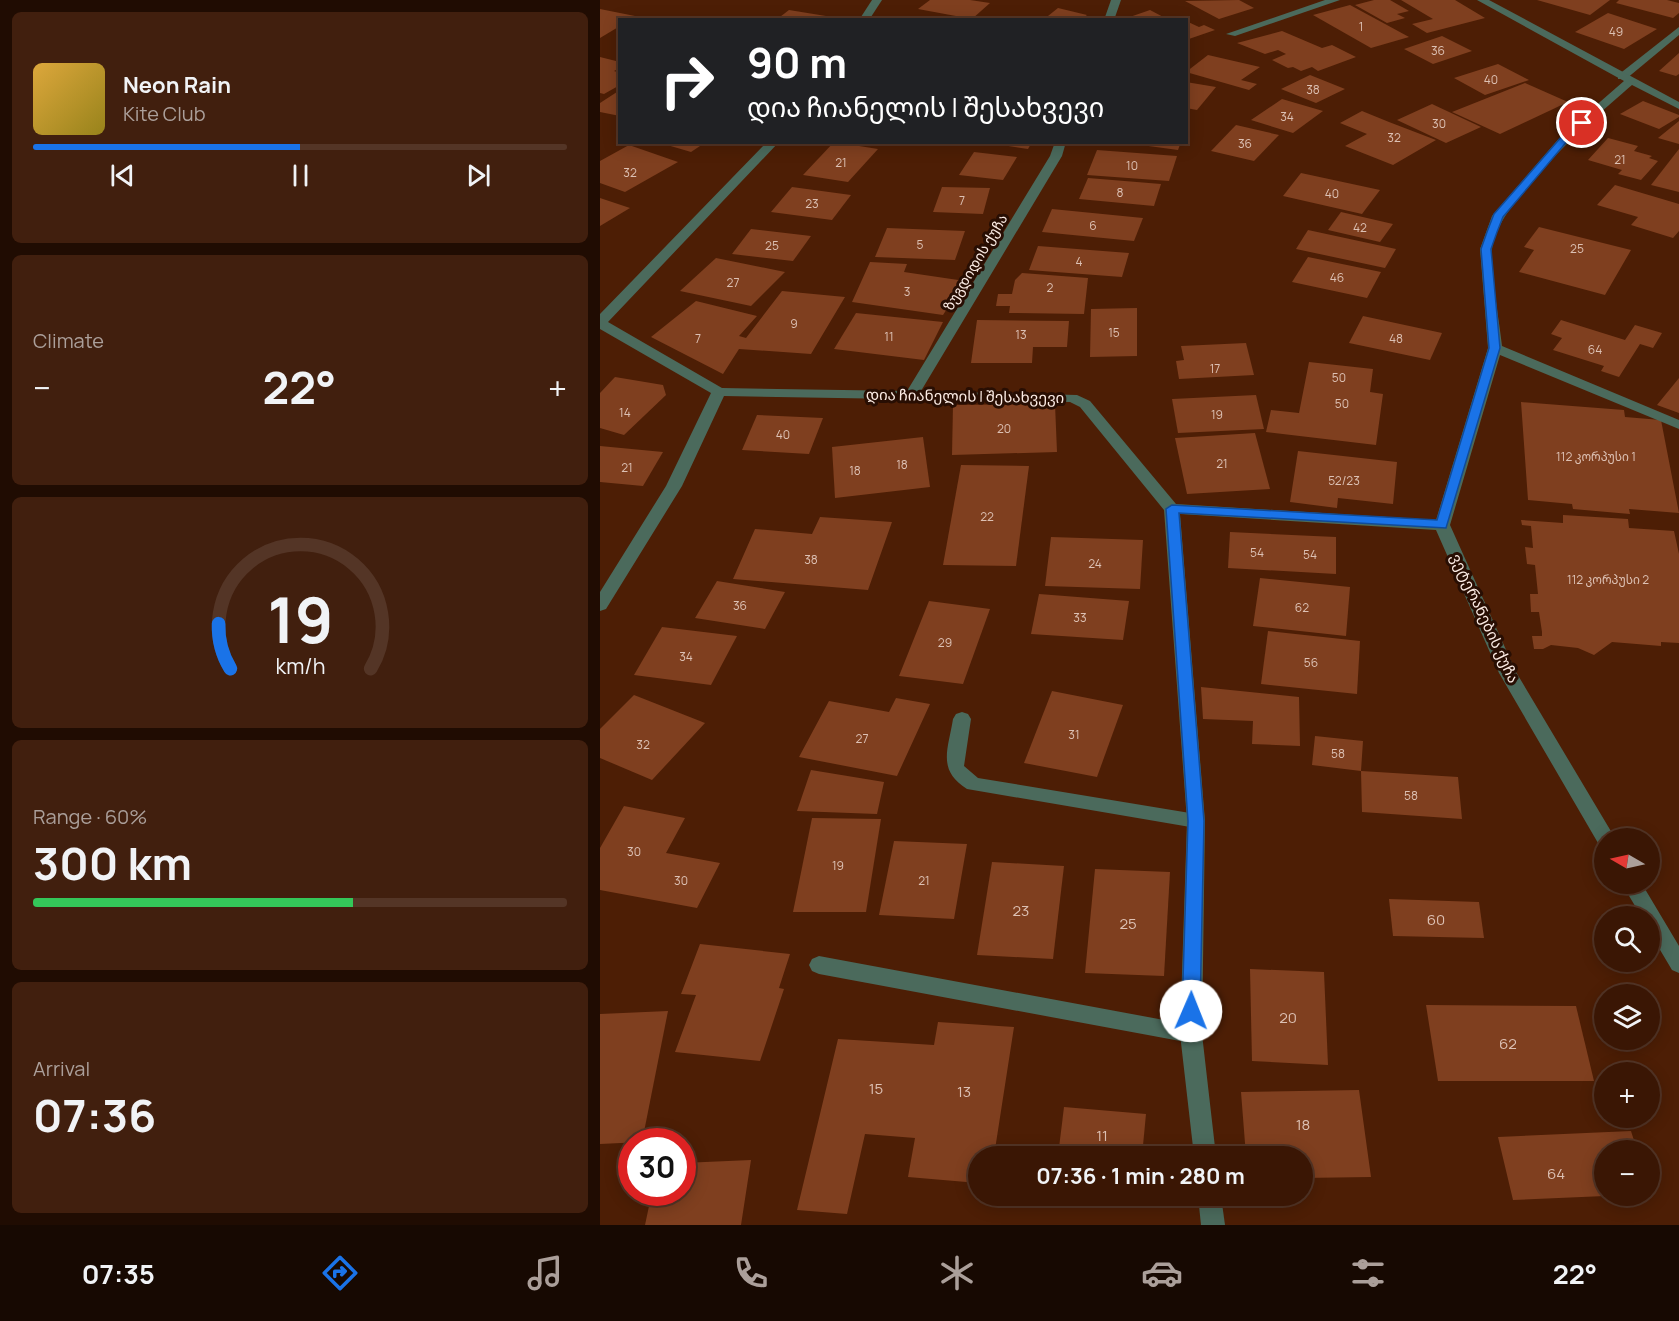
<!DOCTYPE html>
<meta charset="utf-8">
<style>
body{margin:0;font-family:Manrope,"Noto Sans Georgian",sans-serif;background:#411f0e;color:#f1f3f6;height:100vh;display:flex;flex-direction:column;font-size:22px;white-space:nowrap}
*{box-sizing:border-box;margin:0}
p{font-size:20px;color:#ab9f9a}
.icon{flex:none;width:33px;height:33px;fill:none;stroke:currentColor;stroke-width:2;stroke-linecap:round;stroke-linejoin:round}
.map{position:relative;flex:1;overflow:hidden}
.drawer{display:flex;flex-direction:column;gap:12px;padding:12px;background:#200c02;width:600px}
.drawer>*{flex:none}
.top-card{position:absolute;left:18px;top:18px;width:570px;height:126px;border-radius:0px;box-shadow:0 3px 15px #0003,0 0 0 2px #543526;background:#202124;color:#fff;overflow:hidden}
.needle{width:39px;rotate:279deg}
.tools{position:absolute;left:994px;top:828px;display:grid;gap:12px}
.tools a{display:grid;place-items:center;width:66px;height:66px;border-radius:50%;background:#3a1604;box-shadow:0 3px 15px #0003,0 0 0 2px #543526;font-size:30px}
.speed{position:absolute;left:18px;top:1128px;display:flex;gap:12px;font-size:30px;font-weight:700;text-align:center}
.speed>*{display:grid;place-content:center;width:78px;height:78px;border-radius:50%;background:#3a1604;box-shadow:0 3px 15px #0003,0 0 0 2px #543526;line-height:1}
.speed .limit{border:9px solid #d22;background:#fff;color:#111}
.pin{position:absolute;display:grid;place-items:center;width:51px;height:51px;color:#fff;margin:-26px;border:3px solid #fff;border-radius:50%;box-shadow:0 2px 6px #0007}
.me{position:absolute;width:66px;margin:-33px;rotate:1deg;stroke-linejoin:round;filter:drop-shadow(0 0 4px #0008)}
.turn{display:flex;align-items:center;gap:21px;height:126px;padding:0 30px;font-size:27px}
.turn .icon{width:78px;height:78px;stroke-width:2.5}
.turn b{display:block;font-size:42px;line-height:51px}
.big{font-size:45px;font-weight:700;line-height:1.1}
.drawer .card{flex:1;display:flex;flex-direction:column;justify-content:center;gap:9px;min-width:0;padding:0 21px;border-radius:9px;background:#411f0e}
.drawer .dial{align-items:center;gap:0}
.dial svg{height:156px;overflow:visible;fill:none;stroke:#543526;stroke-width:7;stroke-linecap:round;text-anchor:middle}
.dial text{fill:#f1f3f6;stroke:none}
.song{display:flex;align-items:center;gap:18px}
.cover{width:72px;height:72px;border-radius:9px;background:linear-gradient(135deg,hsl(40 70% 55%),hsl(50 70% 35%))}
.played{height:6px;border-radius:3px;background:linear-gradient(90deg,#1a73e8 50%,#543526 50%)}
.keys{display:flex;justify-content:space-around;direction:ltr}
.heat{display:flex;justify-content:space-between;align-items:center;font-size:33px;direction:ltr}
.charge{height:9px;border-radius:4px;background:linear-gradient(90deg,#34c759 60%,#543526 0)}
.trip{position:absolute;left:368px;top:1146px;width:345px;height:60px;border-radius:30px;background:#3a1604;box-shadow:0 3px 15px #0003,0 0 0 2px #543526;font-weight:700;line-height:60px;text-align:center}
.menu{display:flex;height:96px;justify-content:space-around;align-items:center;background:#170902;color:#ab9f9a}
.menu .icon{width:42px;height:42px}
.menu .current{color:#1a73e8}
.menu b{font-size:27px;color:#f1f3f6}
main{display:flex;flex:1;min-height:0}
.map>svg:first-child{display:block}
.building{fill:#7f3f1f}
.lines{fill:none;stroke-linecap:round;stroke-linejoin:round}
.service{fill:#4b6a5c;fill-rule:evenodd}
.minor{fill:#4b6a5c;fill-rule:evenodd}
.route{fill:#1a73e8;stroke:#114b97;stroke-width:1.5}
.labels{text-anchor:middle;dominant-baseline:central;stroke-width:6;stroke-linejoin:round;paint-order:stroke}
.number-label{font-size:12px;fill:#ddc1b4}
.far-street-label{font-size:14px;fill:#fcece5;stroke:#280e03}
.street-label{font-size:15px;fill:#fcece5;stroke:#280e03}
.near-number-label{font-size:15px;fill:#ddc1b4}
</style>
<main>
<section class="drawer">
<div class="card">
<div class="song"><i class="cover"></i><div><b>Neon Rain</b><p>Kite Club</p></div></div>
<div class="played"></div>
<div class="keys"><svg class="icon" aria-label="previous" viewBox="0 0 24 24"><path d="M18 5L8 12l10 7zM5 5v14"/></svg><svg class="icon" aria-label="pause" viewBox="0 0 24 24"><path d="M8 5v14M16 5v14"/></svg><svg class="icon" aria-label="next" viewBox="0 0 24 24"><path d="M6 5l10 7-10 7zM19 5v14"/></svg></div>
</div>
<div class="card"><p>Climate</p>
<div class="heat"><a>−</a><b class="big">22°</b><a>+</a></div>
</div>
<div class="card dial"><svg viewBox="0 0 100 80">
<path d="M14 69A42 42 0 1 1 86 69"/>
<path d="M14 69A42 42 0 0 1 8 46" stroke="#1a73e8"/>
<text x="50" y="56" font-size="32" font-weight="700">19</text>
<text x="50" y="72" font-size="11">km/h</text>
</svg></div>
<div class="card"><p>Range · 60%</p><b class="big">300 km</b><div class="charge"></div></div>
<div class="card"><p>Arrival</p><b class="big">07:36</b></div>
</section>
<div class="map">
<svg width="1079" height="1225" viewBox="0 0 1079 1225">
<rect width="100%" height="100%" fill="#4d1e05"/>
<g class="building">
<path d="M 330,0 L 370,0 L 390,3 L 372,19 L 318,9 Z"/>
<path d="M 639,0 L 654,8 L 619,19 L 585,1 Z"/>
<path d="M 774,0 L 790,0 L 809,11 L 797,14 L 805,18 L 787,23 L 755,5 Z"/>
<path d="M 801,0 L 855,0 L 885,18 L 827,33 L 812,24 L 833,19 Z"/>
<path d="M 937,0 L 1010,0 L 990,15 Z"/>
<path d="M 1019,0 L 1067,0 L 1079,3 L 1079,13 L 1073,18 L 1016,3 Z"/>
<path d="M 750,5 L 809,37 L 771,48 L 713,15 Z"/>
<path d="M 458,8 L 487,15 L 481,20 L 443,20 Z"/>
<path d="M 0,9 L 35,16 L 20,20 L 20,26 L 0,38 Z"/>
<path d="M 189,10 L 226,16 L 221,20 L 176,20 Z"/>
<path d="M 550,10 L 569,20 L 524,20 L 524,19 Z"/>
<path d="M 1008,13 L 1057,29 L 1024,49 L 975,32 Z"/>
<path d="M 586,21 L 599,27 L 604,25 L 615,30 L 586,40 Z"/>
<path d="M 682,31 L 722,48 L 732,45 L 756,57 L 718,71 L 712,67 L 701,71 L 693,67 L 688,68 L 672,60 L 686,54 L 678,50 L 665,54 L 637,43 Z"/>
<path d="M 842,36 L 872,51 L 833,64 L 804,49 Z"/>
<path d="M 1079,53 L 1079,74 L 1076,76 L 1059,71 Z"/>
<path d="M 608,55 L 660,67 L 641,80 L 657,84 L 649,90 L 586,72 Z"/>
<path d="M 0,57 L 20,62 L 20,68 L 14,71 L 20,73 L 20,85 L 4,94 L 0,93 Z"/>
<path d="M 898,64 L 929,80 L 885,95 L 854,78 Z"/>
<path d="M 710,75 L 745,89 L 716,103 L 681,89 Z"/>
<path d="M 586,82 L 616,87 L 597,110 L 586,108 Z"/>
<path d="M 925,83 L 968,102 L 900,134 L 852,112 Z"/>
<path d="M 20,90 L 20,116 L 0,112 L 0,103 Z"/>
<path d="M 682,99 L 723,111 L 693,133 L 651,120 Z"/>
<path d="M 1043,101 L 1079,115 L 1079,117 L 1059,129 L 1020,114 Z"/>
<path d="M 832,104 L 881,127 L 846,143 L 797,120 Z"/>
<path d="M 762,111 L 789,122 L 836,140 L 793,165 L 745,146 L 767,134 L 740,123 Z"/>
<path d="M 1079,121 L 1079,144 L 1058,138 Z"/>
<path d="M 636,125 L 679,135 L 654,161 L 611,151 Z"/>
<path d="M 1008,138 L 1038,146 L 1034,151 L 1052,156 L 1049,158 L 1058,161 L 1041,180 L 1018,174 L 1022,170 L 988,160 Z"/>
<path d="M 57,142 L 106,142 L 91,152 Z"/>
<path d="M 234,142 L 278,149 L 248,182 L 203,175 Z"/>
<path d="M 383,142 L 432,142 L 428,149 Z"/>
<path d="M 519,142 L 581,142 L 578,150 Z"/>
<path d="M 29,145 L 78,162 L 25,192 L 0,183 L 0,161 Z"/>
<path d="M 1079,149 L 1079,192 L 1051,185 Z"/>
<path d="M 497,150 L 577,156 L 569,181 L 487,175 Z"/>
<path d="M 374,152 L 417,157 L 403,180 L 359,175 Z"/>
<path d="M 701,173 L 780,190 L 762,214 L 683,196 Z"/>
<path d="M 488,178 L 561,184 L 554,206 L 479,199 Z"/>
<path d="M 1015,185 L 1079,204 L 1079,231 L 1073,238 L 1031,225 L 1038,217 L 997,205 Z"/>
<path d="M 192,187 L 251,195 L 232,220 L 171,212 Z"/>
<path d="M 342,187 L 390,188 L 383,214 L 333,212 Z"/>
<path d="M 0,198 L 30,208 L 0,226 Z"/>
<path d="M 452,209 L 543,218 L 534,241 L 442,232 Z"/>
<path d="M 741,212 L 793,224 L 780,242 L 728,230 Z"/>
<path d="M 939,227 L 1031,250 L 1005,295 L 919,272 L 934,250 L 924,247 Z"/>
<path d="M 287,228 L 365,231 L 355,260 L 275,257 Z"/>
<path d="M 151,229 L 211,236 L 193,261 L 132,254 Z"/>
<path d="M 708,230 L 796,249 L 785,268 L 696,249 Z"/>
<path d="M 438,246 L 529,253 L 522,277 L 429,270 Z"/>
<path d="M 708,257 L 781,272 L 767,298 L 692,282 Z"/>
<path d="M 116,258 L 185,272 L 151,306 L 80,291 Z"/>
<path d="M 270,262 L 307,264 L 304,272 L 365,281 L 343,315 L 252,302 Z"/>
<path d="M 422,273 L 488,278 L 484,314 L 409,313 L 410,306 L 396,306 L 398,294 L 412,294 L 415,280 Z"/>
<path d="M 182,291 L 245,297 L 211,354 L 139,349 L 123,374 L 51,337 L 96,301 L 157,316 L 139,336 L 146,338 Z"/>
<path d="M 537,308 L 537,356 L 490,357 L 491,309 Z"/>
<path d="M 256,313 L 343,322 L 324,360 L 234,349 Z"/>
<path d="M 763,316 L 842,333 L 830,360 L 749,343 Z"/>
<path d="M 377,320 L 469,321 L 467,347 L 433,347 L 432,363 L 371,363 Z"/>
<path d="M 961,320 L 1025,340 L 1035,325 L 1062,333 L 1053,348 L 1040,344 L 1019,377 L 1001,371 L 1004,366 L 953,350 L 962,338 L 951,334 Z"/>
<path d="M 646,343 L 654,375 L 579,379 L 576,361 L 584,360 L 581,346 Z"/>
<path d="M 709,362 L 773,369 L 770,392 L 783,394 L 776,445 L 666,432 L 671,410 L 699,413 Z"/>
<path d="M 15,377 L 63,385 L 66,395 L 24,435 L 0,428 L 0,393 Z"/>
<path d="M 1079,378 L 1079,413 L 1057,405 Z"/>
<path d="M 656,395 L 664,429 L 578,433 L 572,399 Z"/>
<path d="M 921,402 L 1024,410 L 1025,417 L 1061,420 L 1079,513 L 1029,509 L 1030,514 L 973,509 L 972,504 L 928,500 Z"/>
<path d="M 455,404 L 457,452 L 352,455 L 353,405 Z"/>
<path d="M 157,415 L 223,418 L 209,454 L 142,450 Z"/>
<path d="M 655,433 L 670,489 L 587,494 L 575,438 Z"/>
<path d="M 323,437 L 330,487 L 235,498 L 232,447 Z"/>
<path d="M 0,446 L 63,452 L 43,486 L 0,482 Z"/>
<path d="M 698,451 L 797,462 L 793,504 L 738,498 L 737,508 L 690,502 Z"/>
<path d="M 361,465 L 429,466 L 416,566 L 343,565 Z"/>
<path d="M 963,515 L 1028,519 L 1029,528 L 1074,531 L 1079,554 L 1079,643 L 1061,642 L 1061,646 L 1012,642 L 994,655 L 978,648 L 951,645 L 943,649 L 934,649 L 932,636 L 942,636 L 942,632 L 939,612 L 931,612 L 930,594 L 938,594 L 935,565 L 927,564 L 925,547 L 933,548 L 931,526 L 922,525 L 921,520 L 963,523 Z"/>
<path d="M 220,517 L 292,522 L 268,590 L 133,579 L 155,529 L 212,534 Z"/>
<path d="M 630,532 L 736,537 L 736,574 L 628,568 Z"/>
<path d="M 451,537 L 543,540 L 540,589 L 445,586 Z"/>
<path d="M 660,578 L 750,587 L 746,636 L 653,626 Z"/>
<path d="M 117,581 L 185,592 L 165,629 L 95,618 Z"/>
<path d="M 439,594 L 529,601 L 523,640 L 431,634 Z"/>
<path d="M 329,601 L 390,609 L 363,684 L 299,676 Z"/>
<path d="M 62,627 L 137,636 L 111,685 L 34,675 Z"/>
<path d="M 668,631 L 760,641 L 757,694 L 661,684 Z"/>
<path d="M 601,687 L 699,697 L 700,746 L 652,744 L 653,721 L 603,719 Z"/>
<path d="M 452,691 L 523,705 L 497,777 L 424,763 Z"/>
<path d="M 34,695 L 105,723 L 52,780 L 0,758 L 0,729 Z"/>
<path d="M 296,698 L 330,704 L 297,776 L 199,757 L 229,701 L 289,712 Z"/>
<path d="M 715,736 L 763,741 L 761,771 L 858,777 L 862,819 L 762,812 L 761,771 L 712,765 Z"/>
<path d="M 211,770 L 284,782 L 277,814 L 197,811 Z"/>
<path d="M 24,806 L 85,818 L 66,853 L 120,863 L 97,908 L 0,890 L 0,848 Z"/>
<path d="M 212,818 L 281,819 L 266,912 L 193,912 Z"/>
<path d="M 294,841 L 367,844 L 354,919 L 279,915 Z"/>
<path d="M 392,862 L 464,866 L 453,959 L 377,955 Z"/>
<path d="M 495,869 L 570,872 L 564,976 L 485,973 Z"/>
<path d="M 789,899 L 879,902 L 884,938 L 793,936 Z"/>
<path d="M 100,944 L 190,954 L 179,988 L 184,989 L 160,1061 L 75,1052 L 96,995 L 81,994 Z"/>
<path d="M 650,969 L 724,972 L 728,1065 L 652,1061 Z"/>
<path d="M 826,1005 L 976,1006 L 994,1081 L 838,1081 Z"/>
<path d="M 68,1011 L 42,1142 L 0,1144 L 0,1014 Z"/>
<path d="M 338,1022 L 414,1027 L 394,1156 L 378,1156 L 378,1183 L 308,1177 L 315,1138 L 265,1134 L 247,1214 L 197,1210 L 238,1039 L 334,1045 Z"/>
<path d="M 759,1090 L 771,1177 L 702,1178 L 702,1156 L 646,1156 L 641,1092 Z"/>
<path d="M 464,1107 L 546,1114 L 542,1156 L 458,1156 Z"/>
<path d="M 1031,1131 L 1037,1150 L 1005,1150 L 1005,1196 L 913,1200 L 898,1137 Z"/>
<path d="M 151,1160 L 141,1225 L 45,1225 L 52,1192 L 82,1192 L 82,1163 Z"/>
<path d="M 505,1196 L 539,1196 L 539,1200 Z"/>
</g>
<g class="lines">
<g class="service">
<path d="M 1079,27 L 1079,35 L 1026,79 L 1018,79 L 1018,75 Z"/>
<path d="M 362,712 L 368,714 L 371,719 L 364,766 L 378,778 L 596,814 L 603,816 L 605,821 L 603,826 L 596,828 L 367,789 C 337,770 348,750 353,719 L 356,714 Z"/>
<path d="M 219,956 L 591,1025 L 599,1027 L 602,1034 L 599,1041 L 591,1043 L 219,974 L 212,971 L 209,965 L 212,959 Z"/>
</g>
<g class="minor">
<path d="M 272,0 L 282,0 L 269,20 L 259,20 Z"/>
<path d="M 511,0 L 521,0 L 514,20 L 504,20 Z"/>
<path d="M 725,0 L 740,0 L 635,36 L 626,34 Z"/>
<path d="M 877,0 L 889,0 L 1079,102 L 1079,109 L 1032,85 C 996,116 895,203 892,250 C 891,278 899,318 902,346 L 1079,420 L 1079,429 L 900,355 L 850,525 L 916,672 L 1015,838 L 1005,838 L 1005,846 L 998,843 L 899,673 L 836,530 L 580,514 L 605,821 L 602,1034 L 616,1156 L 594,1156 L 580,1034 L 587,821 L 564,510 L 480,407 L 470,402 L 124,396 L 82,486 L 6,609 L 0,611 L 0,592 L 66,486 L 111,393 L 0,329 L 0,314 L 167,142 L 179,142 L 8,322 L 122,388 L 307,391 L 450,156 L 455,142 L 466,142 L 462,156 L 321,391 L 477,395 L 490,401 L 576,504 L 836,520 L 888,348 L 880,249 L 892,216 L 962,135 L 1024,81 Z"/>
<path d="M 1022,884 L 1042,884 L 1079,946 L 1079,973 L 1072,970 L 1050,933 L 1050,916 L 1041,916 Z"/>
<path d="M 598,1196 L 621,1196 L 625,1225 L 601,1225 Z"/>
</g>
</g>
<path class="route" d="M 979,121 L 987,123 L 969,139 L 903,217 L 897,232 L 891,249 L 900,348 L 846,528 L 579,513 L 604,821 L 600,1011 L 597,1016 L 591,1018 L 585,1016 L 582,1011 L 588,821 L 566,509 L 572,505 L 837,520 L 889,348 L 881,249 L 887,232 L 894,214 L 963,135 Z"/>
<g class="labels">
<g class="number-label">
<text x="761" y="26">1</text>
<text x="1016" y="31">49</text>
<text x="838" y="50">36</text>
<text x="891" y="79">40</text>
<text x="713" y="89">38</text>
<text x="687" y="116">34</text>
<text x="839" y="123">30</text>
<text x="794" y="137">32</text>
<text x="645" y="143">36</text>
<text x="1020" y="159">21</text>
<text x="241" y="162">21</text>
<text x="532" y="165">10</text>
<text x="30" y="172">32</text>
<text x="520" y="192">8</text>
<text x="732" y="193">40</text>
<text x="362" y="200">7</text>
<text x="212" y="203">23</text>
<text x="493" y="225">6</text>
<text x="760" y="227">42</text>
<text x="320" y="244">5</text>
<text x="172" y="245">25</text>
<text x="977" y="248">25</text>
<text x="479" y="261">4</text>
<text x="737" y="277">46</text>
<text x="133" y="282">27</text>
<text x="450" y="287">2</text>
<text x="307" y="291">3</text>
<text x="194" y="323">9</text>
<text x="514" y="332">15</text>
<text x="421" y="334">13</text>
<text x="289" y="336">11</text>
<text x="98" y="338">7</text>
<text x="796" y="338">48</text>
<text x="995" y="349">64</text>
<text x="615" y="368">17</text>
<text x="739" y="377">50</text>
<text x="742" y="403">50</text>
<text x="25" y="412">14</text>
<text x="617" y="414">19</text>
<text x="404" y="428">20</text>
<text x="183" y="434">40</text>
<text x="996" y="456">112 კორპუსი 1</text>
<text x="622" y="463">21</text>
<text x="302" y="464">18</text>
<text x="27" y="467">21</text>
<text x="255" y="470">18</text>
<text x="744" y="480">52/23</text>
<text x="387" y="516">22</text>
<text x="657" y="552">54</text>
<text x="710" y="554">54</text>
<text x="211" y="559">38</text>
<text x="495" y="563">24</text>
<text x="1008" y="579">112 კორპუსი 2</text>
<text x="140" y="605">36</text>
<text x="702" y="607">62</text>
<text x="480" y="617">33</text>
<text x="345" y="642">29</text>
<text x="86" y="656">34</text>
<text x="711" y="662">56</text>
<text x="474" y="734">31</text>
<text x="262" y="738">27</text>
<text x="43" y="744">32</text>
<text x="738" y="753">58</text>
<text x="811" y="795">58</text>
<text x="34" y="851">30</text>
<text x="238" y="865">19</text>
<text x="81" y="880">30</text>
<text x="324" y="880">21</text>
</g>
<g class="far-street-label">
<text transform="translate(375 262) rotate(-59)">ზუგდიდის ქუჩა</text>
</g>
<g class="street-label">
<text transform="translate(365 396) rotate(1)">დია ჩიანელის I შესახვევი</text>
<text transform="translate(885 618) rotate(65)">ვეტერანების ქუჩა</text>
</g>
<g class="near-number-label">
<text x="421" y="910">23</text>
<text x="836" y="919">60</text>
<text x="528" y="923">25</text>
<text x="688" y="1017">20</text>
<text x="908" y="1043">62</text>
<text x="276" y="1088">15</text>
<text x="364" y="1091">13</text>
<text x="703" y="1124">18</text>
<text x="502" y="1135">11</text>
<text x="956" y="1173">64</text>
</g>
</g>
</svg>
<div class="tools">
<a><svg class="needle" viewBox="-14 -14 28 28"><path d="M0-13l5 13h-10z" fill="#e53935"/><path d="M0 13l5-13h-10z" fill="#ab9f9a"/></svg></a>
<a><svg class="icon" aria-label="search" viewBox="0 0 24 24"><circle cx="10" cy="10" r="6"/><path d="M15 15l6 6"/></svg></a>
<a><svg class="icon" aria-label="layers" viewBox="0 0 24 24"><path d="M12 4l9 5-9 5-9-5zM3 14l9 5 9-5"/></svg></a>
<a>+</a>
<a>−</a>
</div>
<div class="speed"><div class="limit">30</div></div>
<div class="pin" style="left:982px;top:123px;background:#d93025"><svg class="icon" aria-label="arrive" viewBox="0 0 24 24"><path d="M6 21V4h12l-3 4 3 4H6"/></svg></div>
<svg class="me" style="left:591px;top:1011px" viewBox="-20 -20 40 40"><circle r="19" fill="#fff"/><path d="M0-13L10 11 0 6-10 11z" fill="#1a73e8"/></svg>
<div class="trip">07:36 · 1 min · 280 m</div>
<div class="top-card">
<div class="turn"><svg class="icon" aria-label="right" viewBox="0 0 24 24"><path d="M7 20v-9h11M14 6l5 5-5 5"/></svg><div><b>90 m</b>დია ჩიანელის I შესახვევი</div></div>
</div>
</div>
</main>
<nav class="menu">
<b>07:35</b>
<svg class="icon current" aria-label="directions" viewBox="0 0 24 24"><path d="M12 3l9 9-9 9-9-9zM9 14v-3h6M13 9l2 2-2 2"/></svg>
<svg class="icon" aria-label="music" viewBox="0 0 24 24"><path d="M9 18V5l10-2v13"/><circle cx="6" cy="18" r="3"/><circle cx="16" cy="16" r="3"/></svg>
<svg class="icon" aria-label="phone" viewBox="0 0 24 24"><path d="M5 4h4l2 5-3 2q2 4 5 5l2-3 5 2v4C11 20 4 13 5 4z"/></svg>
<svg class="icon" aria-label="climate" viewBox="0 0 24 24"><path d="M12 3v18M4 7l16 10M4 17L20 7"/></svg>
<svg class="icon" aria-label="car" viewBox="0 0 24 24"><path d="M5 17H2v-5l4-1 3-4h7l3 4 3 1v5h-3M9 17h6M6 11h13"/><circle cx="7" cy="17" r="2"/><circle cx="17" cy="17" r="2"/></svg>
<svg class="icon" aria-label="filters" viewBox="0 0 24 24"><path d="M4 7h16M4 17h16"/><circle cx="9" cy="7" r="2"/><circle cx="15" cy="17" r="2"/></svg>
<b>22°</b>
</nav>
